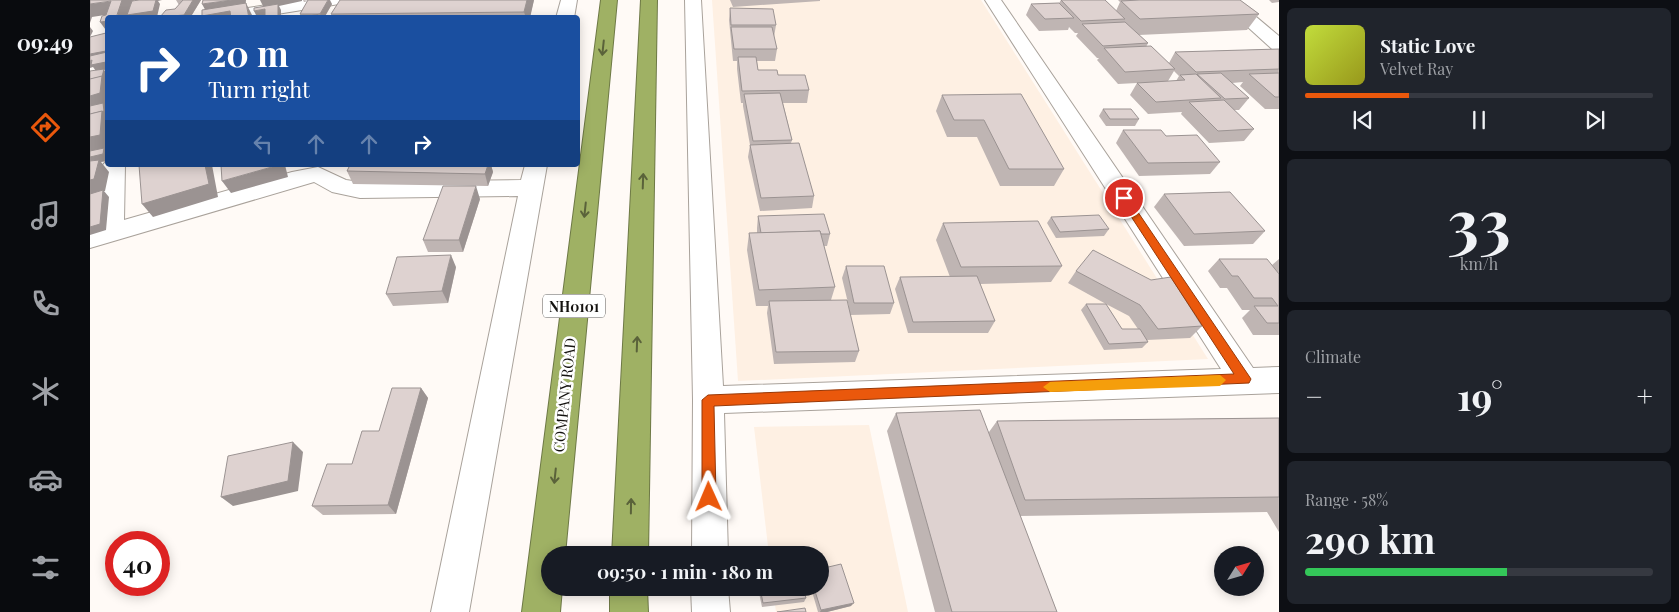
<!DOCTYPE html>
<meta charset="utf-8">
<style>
body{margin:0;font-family:"Playfair Display",serif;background:#20242c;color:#f1f3f6;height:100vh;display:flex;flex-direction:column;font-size:19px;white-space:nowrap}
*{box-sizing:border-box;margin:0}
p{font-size:16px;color:#9ea1a6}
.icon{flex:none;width:28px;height:28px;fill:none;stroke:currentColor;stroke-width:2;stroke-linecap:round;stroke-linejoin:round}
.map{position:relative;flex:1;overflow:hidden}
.details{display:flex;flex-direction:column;gap:8px;padding:8px;background:#0d0f14;width:400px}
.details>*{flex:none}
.hud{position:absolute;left:15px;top:15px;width:475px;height:152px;border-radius:5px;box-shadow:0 2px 12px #0003;background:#1a4fa0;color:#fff;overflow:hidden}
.needle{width:32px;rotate:53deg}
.tools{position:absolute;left:1124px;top:546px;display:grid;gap:10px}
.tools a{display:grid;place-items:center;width:50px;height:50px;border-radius:50%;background:#171b24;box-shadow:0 2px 12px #0003;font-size:25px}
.speed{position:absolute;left:15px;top:531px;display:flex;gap:10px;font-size:25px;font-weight:700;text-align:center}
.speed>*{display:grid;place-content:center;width:65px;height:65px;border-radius:50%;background:#171b24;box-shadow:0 2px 12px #0003;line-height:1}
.speed .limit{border:8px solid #d22;background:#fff;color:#111}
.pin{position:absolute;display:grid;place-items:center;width:42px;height:42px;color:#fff;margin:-21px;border:2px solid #fff;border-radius:50%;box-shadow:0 1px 5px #0007}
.me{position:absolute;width:55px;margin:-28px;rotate:359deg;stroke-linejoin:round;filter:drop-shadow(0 0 4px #0008)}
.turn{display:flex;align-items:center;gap:18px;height:105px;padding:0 20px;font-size:22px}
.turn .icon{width:65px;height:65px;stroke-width:2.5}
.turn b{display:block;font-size:35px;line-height:42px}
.lanes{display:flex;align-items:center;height:48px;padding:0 20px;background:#0003;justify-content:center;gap:25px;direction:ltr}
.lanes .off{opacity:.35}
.big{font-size:38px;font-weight:700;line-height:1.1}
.details .widget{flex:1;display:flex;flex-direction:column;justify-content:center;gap:8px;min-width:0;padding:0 18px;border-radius:8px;background:#20242c}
.details .dial{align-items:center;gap:0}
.dial b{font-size:65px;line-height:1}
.song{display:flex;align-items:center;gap:15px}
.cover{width:60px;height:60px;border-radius:8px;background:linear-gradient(135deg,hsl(70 70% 55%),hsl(60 70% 35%))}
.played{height:5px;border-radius:2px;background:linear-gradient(90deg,#ea580c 30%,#363941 30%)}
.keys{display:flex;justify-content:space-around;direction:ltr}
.heat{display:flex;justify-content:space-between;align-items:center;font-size:28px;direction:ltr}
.charge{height:8px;border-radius:4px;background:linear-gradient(90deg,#34c759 58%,#363941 0)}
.trip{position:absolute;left:451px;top:546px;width:288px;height:50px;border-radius:25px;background:#171b24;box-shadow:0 2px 12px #0003;font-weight:700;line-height:50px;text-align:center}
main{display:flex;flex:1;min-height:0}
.tabs{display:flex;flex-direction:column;width:90px;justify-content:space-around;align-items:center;background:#090b0e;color:#9ea1a6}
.tabs .icon{width:35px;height:35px}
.tabs .active{color:#ea580c}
.tabs b{font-size:22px;color:#f1f3f6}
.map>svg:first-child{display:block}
.built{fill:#fef0e3}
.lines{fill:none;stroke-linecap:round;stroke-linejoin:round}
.minor-casing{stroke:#a9a29b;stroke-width:2}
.highway-casing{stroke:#6e7946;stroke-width:2}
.minor{fill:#fff;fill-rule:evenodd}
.highway{fill:#9fb164;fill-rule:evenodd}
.wall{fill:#bfb5b3;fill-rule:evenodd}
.shaded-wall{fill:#9b9392}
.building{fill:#ded2d0;stroke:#9b9392}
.oneway{stroke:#5a623a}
.route{fill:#ea580c;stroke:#983908}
.slow{fill:#f59e0b}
.labels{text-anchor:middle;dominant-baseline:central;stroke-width:5;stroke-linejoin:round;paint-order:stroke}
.shield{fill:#fff;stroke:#5a5957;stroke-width:1}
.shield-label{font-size:14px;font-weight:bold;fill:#14120f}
.street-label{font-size:15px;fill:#14120f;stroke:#fff}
</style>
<main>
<nav class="tabs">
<b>09:49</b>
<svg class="icon active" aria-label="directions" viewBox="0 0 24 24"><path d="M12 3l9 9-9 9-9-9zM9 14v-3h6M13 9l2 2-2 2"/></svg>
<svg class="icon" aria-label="music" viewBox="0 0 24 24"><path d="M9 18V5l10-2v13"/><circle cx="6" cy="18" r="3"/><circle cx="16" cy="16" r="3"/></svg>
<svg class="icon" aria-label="phone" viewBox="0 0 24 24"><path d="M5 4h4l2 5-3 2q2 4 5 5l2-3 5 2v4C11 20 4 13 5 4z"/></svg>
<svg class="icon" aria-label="climate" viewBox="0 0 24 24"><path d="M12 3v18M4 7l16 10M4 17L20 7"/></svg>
<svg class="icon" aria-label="car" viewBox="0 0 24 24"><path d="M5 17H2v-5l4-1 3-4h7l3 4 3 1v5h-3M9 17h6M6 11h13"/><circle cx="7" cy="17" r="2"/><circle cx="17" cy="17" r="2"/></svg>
<svg class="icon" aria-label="filters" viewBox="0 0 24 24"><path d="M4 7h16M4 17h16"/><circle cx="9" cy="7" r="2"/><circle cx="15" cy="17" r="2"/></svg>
</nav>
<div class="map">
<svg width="1189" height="612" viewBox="0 0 1189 612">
<rect width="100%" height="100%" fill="#fffaf6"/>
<g class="built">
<path d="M 622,0 L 891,0 L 1118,359 L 648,381 Z"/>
<path d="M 779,425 L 818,612 L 686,612 L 683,588 L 730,588 L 730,555 L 679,555 L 664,427 Z"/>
</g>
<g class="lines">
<defs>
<g id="minor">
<path d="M 209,0 L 251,0 L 249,4 L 243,5 L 162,18 L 117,18 L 125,13 Z"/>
<path d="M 471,0 L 487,0 L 484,18 L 466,18 Z"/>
<path d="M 595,0 L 611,0 L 633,386 L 1131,369 L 895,0 L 911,0 L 1163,368 L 1189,367 L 1189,393 L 634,413 L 638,555 L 602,555 L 603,400 Z"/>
<path d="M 1128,0 L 1146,0 L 1189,36 L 1189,51 L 1182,49 Z"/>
<path d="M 18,159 L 18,165 L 35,165 L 34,220 L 202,172 L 228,167 L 256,180 L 270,182 L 431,180 L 435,165 L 457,165 L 379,612 L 341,612 L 428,196 L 270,198 L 242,192 L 224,182 L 0,248 L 0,230 L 9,227 L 13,165 Z"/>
<path d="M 601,588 L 638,588 L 640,612 L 602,612 Z"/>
</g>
<g id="highway">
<path d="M 511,0 L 527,0 L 475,555 L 460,555 L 460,588 L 472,588 L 470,612 L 432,612 Z"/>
<path d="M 551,0 L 567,0 L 558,555 L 522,555 Z"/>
<path d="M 520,588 L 557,588 L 558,612 L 520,612 Z"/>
</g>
</defs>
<use href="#minor" class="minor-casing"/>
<use href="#highway" class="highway-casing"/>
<use href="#minor" class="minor"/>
<use href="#highway" class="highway"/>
</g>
<g class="wall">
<path d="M 86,0 L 111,0 L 100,18 L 71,18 L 70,17 L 85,9 L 89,5 Z"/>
<path d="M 213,0 L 242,4 L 234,18 L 211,18 L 210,14 L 218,1 L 214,2 Z"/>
<path d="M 444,0 L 440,16 L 445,16 L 445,18 L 242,18 L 241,14 Z"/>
<path d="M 640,0 L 730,0 L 730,1 L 643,7 Z"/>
<path d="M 971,0 L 1026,11 L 1030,2 L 1028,0 L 1150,0 L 1169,14 L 1157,30 L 1049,35 L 1058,43 L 1056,47 L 1079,63 L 1085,52 L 1189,49 L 1189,109 L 1175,109 L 1150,86 L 1153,82 L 1142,83 L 1159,98 L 1149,110 L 1144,110 L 1164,129 L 1154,141 L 1119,143 L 1091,114 L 1092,112 L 1058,114 L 1040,95 L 1047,83 L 1028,84 L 1007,60 L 1009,58 L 1007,58 L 986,36 L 988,33 L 985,33 L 979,27 L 978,30 L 949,31 L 936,15 L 941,4 L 969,3 ZM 1084,71 L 1089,76 L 1086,81 L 1078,81 Z"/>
<path d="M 1179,0 L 1189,0 L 1189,2 L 1182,3 Z"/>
<path d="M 640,8 L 686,25 L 684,37 L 687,49 L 685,61 L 667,61 L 668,70 L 688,75 L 719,90 L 717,103 L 693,103 L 702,140 L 701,143 L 724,196 L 722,208 L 670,211 L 658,157 L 660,145 L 653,106 L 653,103 L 651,103 L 647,69 L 647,61 L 643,61 L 639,20 Z"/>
<path d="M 852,95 L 974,169 L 964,186 L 910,186 L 887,137 L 857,137 L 846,111 Z"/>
<path d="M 1013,109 L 1049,119 L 1045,126 L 1016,126 L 1009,116 Z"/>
<path d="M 1033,130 L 1076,136 L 1130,162 L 1120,174 L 1049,176 L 1026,143 Z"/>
<path d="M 260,165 L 401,165 L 403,172 L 398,186 L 263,184 L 257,171 Z"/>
<path d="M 1074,194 L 1175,231 L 1163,244 L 1094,246 L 1064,207 Z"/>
<path d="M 390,199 L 373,252 L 338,252 L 333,240 Z"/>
<path d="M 668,216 L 740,234 L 737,246 L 734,246 L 745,287 L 741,300 L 759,307 L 752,278 L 756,266 L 804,303 L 800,314 L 760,315 L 769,351 L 765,362 L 684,364 L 677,313 L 678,306 L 666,306 L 657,250 L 659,233 L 667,233 L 667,228 Z"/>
<path d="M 961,217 L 1019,229 L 1014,236 L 966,238 L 957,223 Z"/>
<path d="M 853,223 L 972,266 L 961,282 L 890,284 L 905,321 L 898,333 L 818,333 L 805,289 L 810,277 L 860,277 L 846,240 Z"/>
<path d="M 1129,259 L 1182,265 L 1189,259 L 1189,335 L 1163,335 L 1152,318 L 1160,310 L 1152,310 L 1137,288 L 1130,288 L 1118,271 Z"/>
<path d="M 366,267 L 358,303 L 303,306 L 296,294 Z"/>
<path d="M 986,271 L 1112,326 L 1100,338 L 1057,340 L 1058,342 L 1052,348 L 1014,350 L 991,310 L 996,304 L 1016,304 L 978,283 ZM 1016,304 L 1039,316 L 1048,329 L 1032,329 Z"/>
<path d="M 331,388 L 338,398 L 306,514 L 233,515 L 222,506 L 262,464 L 289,431 Z"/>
<path d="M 806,413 L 899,432 L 907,421 L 1189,418 L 1189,532 L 1177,512 L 930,516 L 967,612 L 845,612 L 797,431 Z"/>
<path d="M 668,588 L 713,588 L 716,598 L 714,602 L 672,607 Z"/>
<path d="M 721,588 L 730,588 L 761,606 L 737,612 L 728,612 Z"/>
</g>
<g class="shaded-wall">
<path d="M 31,0 L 44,0 L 43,5 L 40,5 L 41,7 L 48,4 L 45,0 L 72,0 L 68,1 L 70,4 L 67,17 L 39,18 L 38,17 L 38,18 L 26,18 L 28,13 L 2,17 L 0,23 L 0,4 Z"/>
<path d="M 103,0 L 111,0 L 100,18 L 95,18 L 94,15 Z"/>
<path d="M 142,0 L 156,0 L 155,11 L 143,18 L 113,18 L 112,16 L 118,15 L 112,4 Z"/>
<path d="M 170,0 L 212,0 L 212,1 L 189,6 L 191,10 L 191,18 L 188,18 L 174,8 Z"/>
<path d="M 238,0 L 240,0 L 242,4 L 234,18 L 232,18 L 230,14 Z"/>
<path d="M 437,0 L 444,0 L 440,18 L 436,18 L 434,12 Z"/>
<path d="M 156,3 L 162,15 L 163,18 L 159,18 Z"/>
<path d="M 175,9 L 178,15 L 167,17 L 164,11 Z"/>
<path d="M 18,21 L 18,33 L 10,22 Z"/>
<path d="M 0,27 L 3,31 L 0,37 Z"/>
<path d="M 16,33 L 18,34 L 18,69 L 14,70 L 18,74 L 17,83 L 18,84 L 18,106 L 16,106 L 18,108 L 18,148 L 15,148 L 18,151 L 18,161 L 11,162 L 19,172 L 15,191 L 14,191 L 19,197 L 16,230 L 0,235 L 0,96 L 6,71 L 3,67 L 0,68 L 0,54 Z"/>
<path d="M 115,165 L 122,165 L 128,197 L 63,217 L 52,204 Z"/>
<path d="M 189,165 L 195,165 L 198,177 L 141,193 L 132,181 Z"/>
<path d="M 398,165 L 401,165 L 403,172 L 398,186 L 395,174 Z"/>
<path d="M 386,186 L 390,199 L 373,252 L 369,240 Z"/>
<path d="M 361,255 L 366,267 L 358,303 L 352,291 Z"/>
<path d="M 331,388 L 338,398 L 306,514 L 298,505 Z"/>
<path d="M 203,442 L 213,452 L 208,491 L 143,506 L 131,497 Z"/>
<path d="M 764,603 L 761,606 L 737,612 L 730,612 L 731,610 Z"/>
</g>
<g class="building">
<path d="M 0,0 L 32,0 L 26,18 L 18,18 L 18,21 L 10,22 L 12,16 L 16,15 L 21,1 L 0,4 Z"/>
<path d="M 49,0 L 66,0 L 63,11 L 37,15 L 42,1 Z"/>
<path d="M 93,0 L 103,0 L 94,15 L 70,17 L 76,10 L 85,9 Z"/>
<path d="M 113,0 L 142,0 L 112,4 Z"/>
<path d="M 218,0 L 238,0 L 230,14 L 210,14 Z"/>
<path d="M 250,0 L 437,0 L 434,12 L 241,14 Z"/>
<path d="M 971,0 L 1015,0 L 1035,19 L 991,21 Z"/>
<path d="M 1049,0 L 1150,0 L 1169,14 L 1050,19 L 1031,1 Z"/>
<path d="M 156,3 L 159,18 L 141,18 L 140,11 L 112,16 L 112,10 Z"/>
<path d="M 969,3 L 984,18 L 955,19 L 941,4 Z"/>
<path d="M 188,4 L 188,18 L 175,18 L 175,9 L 164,11 L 164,8 Z"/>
<path d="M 640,8 L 683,9 L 686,25 L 641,25 Z"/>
<path d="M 230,14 L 231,18 L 219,18 L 219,16 Z"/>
<path d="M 445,16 L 445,18 L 333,18 L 333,17 Z"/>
<path d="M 1035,22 L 1058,43 L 1013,46 L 992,24 Z"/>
<path d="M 641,27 L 682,27 L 687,49 L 644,49 Z"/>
<path d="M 16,33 L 16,51 L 0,54 L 0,37 Z"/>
<path d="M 1061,46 L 1085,69 L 1035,72 L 1014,48 Z"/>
<path d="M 1189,49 L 1189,69 L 1106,72 L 1085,52 Z"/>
<path d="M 17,52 L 16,62 L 1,65 L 2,60 L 0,61 L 0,56 Z"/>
<path d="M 648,57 L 666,57 L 668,70 L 687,70 L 688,75 L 715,75 L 719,90 L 652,91 Z"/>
<path d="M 14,69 L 12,77 L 0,79 L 0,71 Z"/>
<path d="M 1131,73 L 1159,98 L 1135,99 L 1107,74 Z"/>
<path d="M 1189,73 L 1189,97 L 1185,97 L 1159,74 Z"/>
<path d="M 1106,74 L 1131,98 L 1066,102 L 1047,83 L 1095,80 L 1090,75 Z"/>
<path d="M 12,76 L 10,93 L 0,96 L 0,79 Z"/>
<path d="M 690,93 L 702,140 L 663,141 L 654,94 Z"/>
<path d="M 931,94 L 974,169 L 919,169 L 894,120 L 864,120 L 852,95 Z"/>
<path d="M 1134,100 L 1164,129 L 1128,131 L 1099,102 Z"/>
<path d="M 13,103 L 14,111 L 0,114 L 0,106 Z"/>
<path d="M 1013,109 L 1041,109 L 1049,119 L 1020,119 Z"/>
<path d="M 12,111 L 10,135 L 0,137 L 0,114 Z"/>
<path d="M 1033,130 L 1071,130 L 1076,136 L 1107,135 L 1130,162 L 1058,163 Z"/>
<path d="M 709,143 L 724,196 L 671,198 L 660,145 Z"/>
<path d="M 14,148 L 13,154 L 0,157 L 0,151 Z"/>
<path d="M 9,160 L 4,179 L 0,180 L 0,161 Z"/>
<path d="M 49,165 L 115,165 L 119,184 L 52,204 Z"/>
<path d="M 131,165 L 189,165 L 132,181 Z"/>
<path d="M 260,165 L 398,165 L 395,174 L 257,171 Z"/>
<path d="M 353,186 L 386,186 L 369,240 L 333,240 Z"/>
<path d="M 13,190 L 10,224 L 0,227 L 0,194 Z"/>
<path d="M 1140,192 L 1175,231 L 1104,234 L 1074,194 Z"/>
<path d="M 734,214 L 740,234 L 731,234 L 730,231 L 671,233 L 668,216 Z"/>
<path d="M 1009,215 L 1019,229 L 970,232 L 961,217 Z"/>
<path d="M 948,221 L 972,266 L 871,267 L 853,223 Z"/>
<path d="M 730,231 L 745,287 L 669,290 L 659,233 Z"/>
<path d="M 1003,250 L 1061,280 L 1081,277 L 1112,326 L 1068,329 L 1050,305 L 986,271 Z"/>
<path d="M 361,255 L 352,291 L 296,294 L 307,257 Z"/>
<path d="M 1129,259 L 1177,259 L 1189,274 L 1189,323 L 1177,323 L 1164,306 L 1188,306 L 1182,298 L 1164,298 L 1148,276 L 1142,276 Z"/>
<path d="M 756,266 L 794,266 L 804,303 L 764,303 Z"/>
<path d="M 887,276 L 905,321 L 823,322 L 810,277 Z"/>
<path d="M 757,300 L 769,351 L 686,352 L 679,301 Z"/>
<path d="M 996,304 L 1016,304 L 1032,329 L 1050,329 L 1058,342 L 1019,344 Z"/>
<path d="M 302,388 L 331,388 L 298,505 L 222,506 L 237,464 L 262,464 L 272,431 L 289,431 Z"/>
<path d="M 890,410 L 967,612 L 862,612 L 806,413 Z"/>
<path d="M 1189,418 L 1189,497 L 935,500 L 907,421 Z"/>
<path d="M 203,442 L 198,481 L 131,497 L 138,456 Z"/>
<path d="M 751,564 L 764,603 L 731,610 L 724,588 L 730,588 L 730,569 Z"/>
<path d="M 670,588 L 713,588 L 716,598 L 673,603 Z"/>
<path d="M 715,608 L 716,612 L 687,612 Z"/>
</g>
<defs><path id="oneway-shaft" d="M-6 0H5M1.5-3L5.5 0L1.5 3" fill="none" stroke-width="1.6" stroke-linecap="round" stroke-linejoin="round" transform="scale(1.25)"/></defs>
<g class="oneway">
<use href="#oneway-shaft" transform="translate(513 48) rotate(96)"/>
<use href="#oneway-shaft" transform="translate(553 181) rotate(-88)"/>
<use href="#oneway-shaft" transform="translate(495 210) rotate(96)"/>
<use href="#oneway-shaft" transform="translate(547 344) rotate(-88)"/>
<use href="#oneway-shaft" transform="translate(465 476) rotate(96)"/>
<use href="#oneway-shaft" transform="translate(541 506) rotate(-89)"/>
</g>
<path class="route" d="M 1034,195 L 1037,196 L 1159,376 L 1161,379 L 1159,383 L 624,406 L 626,497 L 624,502 L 619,504 L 614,502 L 612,497 L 612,400 L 618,395 L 1144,374 L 1029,198 Z"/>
<path class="slow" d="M 1130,375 L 1136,380 L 1130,386 L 960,392 L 953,387 L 960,382 Z"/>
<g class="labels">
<rect class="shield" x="453" y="294.5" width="62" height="23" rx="4"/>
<g class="shield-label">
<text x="484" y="306">NH0101</text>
</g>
<g class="street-label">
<text transform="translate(474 395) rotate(-84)">COMPANY ROAD</text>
</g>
</g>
</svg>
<div class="tools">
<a><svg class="needle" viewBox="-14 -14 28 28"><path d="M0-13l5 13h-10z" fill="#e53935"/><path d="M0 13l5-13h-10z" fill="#9ea1a6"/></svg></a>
</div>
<div class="speed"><div class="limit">40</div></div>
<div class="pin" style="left:1034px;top:198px;background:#d93025"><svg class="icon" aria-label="arrive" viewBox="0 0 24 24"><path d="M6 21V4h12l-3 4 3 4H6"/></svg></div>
<svg class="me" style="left:619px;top:497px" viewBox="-20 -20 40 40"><path d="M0-17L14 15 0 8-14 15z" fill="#ea580c" stroke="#fff" stroke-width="4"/></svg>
<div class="trip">09:50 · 1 min · 180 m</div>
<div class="hud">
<div class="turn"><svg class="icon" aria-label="right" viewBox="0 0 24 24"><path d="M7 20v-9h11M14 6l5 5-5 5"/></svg><div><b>20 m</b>Turn right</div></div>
<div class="lanes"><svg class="icon off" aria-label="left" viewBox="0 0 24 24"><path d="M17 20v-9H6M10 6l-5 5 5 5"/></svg><svg class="icon off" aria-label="ahead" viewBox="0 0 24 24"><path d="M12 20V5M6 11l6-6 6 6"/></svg><svg class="icon off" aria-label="ahead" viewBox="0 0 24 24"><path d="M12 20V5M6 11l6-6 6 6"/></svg><svg class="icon" aria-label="right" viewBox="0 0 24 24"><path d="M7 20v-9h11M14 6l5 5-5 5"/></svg></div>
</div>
</div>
<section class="details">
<div class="widget">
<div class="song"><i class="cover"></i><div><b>Static Love</b><p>Velvet Ray</p></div></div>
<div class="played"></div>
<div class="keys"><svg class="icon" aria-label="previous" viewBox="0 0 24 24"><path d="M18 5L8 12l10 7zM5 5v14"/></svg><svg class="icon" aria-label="pause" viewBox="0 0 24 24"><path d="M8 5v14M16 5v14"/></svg><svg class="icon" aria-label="next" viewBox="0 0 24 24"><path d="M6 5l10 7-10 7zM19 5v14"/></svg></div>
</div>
<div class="widget dial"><b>33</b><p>km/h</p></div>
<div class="widget"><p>Climate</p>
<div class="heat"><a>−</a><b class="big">19°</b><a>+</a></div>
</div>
<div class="widget"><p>Range · 58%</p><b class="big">290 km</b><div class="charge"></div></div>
</section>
</main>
